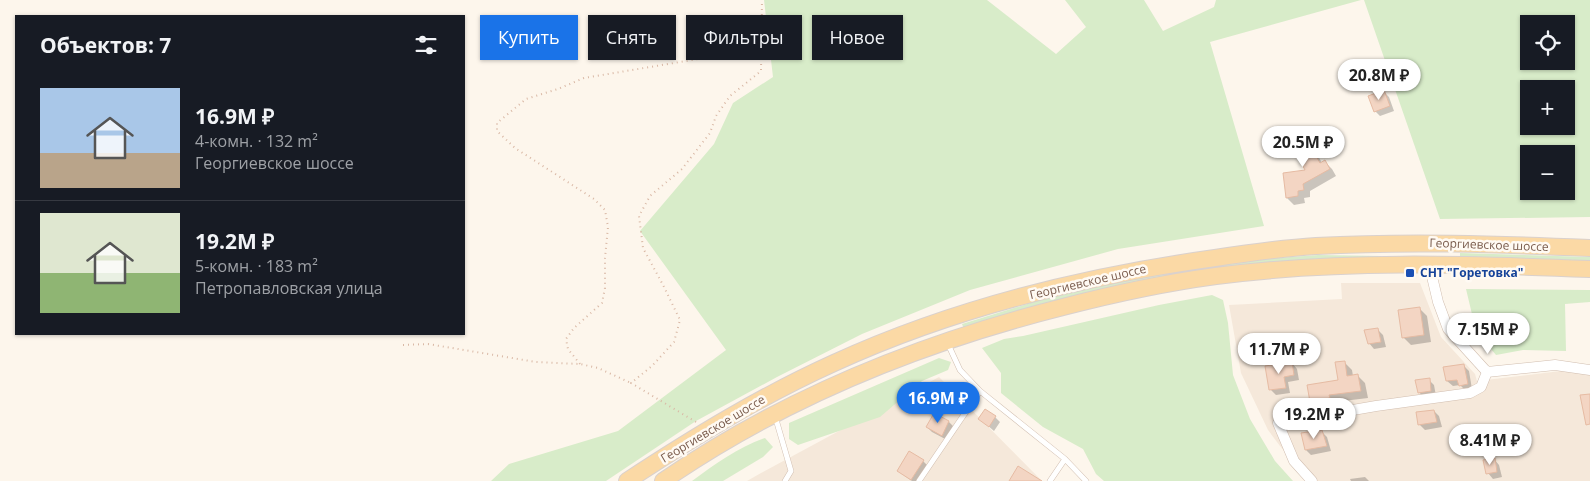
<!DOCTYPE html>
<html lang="ru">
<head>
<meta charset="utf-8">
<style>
	:root { --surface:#171b24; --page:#20242c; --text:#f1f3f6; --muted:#9ea1a6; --line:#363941; --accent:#1a73e8 }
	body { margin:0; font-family:"Open Sans",sans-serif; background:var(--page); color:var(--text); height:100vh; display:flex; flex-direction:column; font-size:19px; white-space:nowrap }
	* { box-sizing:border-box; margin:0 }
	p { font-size:16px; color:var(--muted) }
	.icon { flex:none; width:28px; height:28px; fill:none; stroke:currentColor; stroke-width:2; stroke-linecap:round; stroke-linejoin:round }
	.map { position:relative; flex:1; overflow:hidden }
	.drawer { position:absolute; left:15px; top:15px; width:450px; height:320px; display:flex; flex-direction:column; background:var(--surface); border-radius:0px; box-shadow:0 1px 4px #0004 }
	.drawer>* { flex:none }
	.guide { position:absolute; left:480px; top:15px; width:475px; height:45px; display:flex; gap:10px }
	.buttons { position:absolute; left:1520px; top:15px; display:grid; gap:10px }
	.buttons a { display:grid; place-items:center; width:55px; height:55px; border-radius:0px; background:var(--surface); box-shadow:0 1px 4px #0004; font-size:25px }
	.price { position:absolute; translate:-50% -42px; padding:0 11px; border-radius:18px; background:#fff; color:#222; font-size:16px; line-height:32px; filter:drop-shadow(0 1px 2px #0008) }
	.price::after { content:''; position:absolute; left:50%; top:30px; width:15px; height:11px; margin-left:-8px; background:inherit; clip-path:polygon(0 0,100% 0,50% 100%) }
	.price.current { background:var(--accent); color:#fff }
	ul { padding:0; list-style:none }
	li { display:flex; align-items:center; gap:15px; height:125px; padding:0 25px }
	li+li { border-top:1px solid var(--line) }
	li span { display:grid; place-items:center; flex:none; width:140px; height:100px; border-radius:0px; color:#555 }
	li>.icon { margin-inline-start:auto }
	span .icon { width:60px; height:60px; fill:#fffc; stroke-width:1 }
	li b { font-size:21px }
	h2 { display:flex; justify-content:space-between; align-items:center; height:60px; padding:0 25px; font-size:21px }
	.chip { padding:0 18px; border-radius:0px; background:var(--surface); box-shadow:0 1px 4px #0004; font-size:18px; line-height:45px }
	.chip.current { background:var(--accent); color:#fff }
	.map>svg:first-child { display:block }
	.residential { fill:#f5e8da }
	.green { fill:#d8ecc9; fill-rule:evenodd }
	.shadow { fill:#0003 }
	.building { fill:#f3d5c3; stroke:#e6bba3 }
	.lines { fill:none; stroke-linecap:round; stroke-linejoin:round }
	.lane-casing { stroke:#d1beb0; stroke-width:6 }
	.street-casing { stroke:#d1beb0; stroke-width:11 }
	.primary-casing { stroke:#dad1cd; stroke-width:18 }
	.path { stroke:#d9b8a5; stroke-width:2; stroke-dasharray:1 4; stroke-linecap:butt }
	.lane { stroke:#fff; stroke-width:5 }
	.street { stroke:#fff; stroke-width:10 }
	.primary { stroke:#fbd9a5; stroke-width:16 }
	.transit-dot { fill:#1a4fb4; stroke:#fffaf3; stroke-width:2 }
	.labels { text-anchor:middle; stroke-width:5; stroke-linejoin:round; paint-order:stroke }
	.street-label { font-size:12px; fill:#7a5c4d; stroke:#fffaf3 }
	.transit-label { font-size:12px; font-weight:bold; fill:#164399; stroke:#fffaf3; text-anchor:start }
</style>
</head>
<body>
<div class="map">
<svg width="1590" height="481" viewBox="0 0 1590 481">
	<rect width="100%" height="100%" fill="#fdf6ec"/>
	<path class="residential" d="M1341,283H1420L1441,337L1475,374L1477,381L1569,370L1590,375V481H1310L1280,446L1268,430L1241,373L1229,305L1342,299Z
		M939,377L1042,481H747L761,473Z"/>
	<path class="green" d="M764,0H987L1056,54L1086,27L1065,0H1144L1163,31L1214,7L1216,0H1361L1210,42L1264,226L1118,249L970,290L862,334L777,377L696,421L606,481H491L509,464L618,431L726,350L640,231L714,144L733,103L773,77Z
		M1364,0H1590V217L1440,219ZM1529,24H1566V61H1529ZM1529,89H1566V126H1529ZM1529,154H1566V191H1529Z
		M1460,253L1590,257V262L1460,257Z
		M1318,255L1381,256L1382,259L1175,275L1081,294L964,329L962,324L1079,288L1175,270L1263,259Z
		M1466,289L1590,290V302L1565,304L1566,351L1523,350L1496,355L1476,331Z
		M1212,295L1223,300L1228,323L1233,375L1250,419L1275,461L1293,481H1104L1096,474L1083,449L1043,427L1001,393V373L982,348L1004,339L1023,336L1159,305Z
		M939,358L951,362L948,370L922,381L880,417L798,445L789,439V423Z
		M765,438L773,447L763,457L723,481H692C714,465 739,447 765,438Z"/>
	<path class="shadow" d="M1384,92L1389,97L1394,111L1380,116L1375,111Z
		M1305,138L1312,145L1322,163L1325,162L1332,169L1336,176L1310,191V197L1304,198L1305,203L1294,205L1287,198L1307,171Z
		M1419,308L1427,316L1431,342L1411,345L1403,337Z
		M1378,330L1383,335L1386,347L1374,349L1369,343Z
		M1344,362L1352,370L1353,376H1358L1365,383L1368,398L1335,402L1336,406L1319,409L1312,401L1339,381Z
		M1292,363L1297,369L1299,380L1288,382L1290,393L1276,395L1271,390Z
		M1464,366L1469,371L1472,389L1466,391L1460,385L1453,386L1447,381Z
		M1429,380L1434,385L1436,396L1424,398L1419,392Z
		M1434,411L1439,416L1442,427L1425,430L1419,424Z
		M934,414L949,422L954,427L947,440L932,432L927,427Z
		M995,417L1000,422L994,431L980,419Z
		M1321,431L1327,437L1331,451L1311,455L1306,450Z
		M1494,459L1499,465L1502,477L1493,479L1488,473Z
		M923,461L928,466L919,481H912L898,471Z
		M1365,477L1369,481H1351L1350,479Z"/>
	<path class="building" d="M1384,90L1390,106L1374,112L1368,96Z
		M1305,136L1320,163L1325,160L1330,169L1303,184L1304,190L1298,191V196L1286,198L1283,173L1305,170L1291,144Z
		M1420,307L1424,335L1402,338L1398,310Z
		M1378,328L1381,342L1368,344L1364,330Z
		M1345,361L1347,376L1358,374L1361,391L1329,395L1330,398L1310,402L1307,385L1338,380L1335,362Z
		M1292,362L1294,375L1284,377L1286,388L1269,390L1265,366Z
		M1464,364L1468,384L1459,386L1457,380L1446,381L1443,367Z
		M1430,378L1431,391L1418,393L1415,380Z
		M1590,394V424L1586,425L1580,395Z
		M985,409L996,416L989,427L978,419Z
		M1434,410L1437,422L1418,425L1416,412Z
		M934,413L949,421L942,436L926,427Z
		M1322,430L1327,446L1305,450L1301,433Z
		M909,451L924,460L911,480L897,471Z
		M1495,458L1497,472L1486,474L1483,460Z
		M1018,466L1042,481H1009Z"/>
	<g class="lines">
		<defs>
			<path id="lane" d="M948,344L960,370L980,391L1065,459L1086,481
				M775,416L791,471L785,481
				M919,481L980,391
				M1050,481L1065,459"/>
			<path id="street" d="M1429,264L1438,302L1448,329L1487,372L1555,365L1590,370
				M1312,481L1294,461L1278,423L1376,406L1470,393L1481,387L1487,372"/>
			<path id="primary" d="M627,481C694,437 761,396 834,363C954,308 1084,276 1215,258C1248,253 1282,248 1316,246C1407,241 1498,244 1590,248
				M663,481C785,397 920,343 1063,307C1113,294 1164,283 1216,276C1340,260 1465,264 1590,269"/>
		</defs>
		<use href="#lane" class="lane-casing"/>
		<use href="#street" class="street-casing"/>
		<use href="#primary" class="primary-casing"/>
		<path class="path" d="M403,345L428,344L536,362L580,364L598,368L631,383
			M580,364L568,349L566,339L574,328L602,303L605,288V258L608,227L605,210L594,199L515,148L497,131V123L526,99L558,89L584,78L722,55L761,54
			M696,422L631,383L652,366L674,342L680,320L663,285L643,248L639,216L650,196L682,169L710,133L716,116L730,96L761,71L762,0"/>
		<use href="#lane" class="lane"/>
		<use href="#street" class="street"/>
		<use href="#primary" class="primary"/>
	</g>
	<rect class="transit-dot" x="1405" y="268" width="10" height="10" rx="2.5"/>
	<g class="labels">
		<g class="street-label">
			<text transform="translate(1489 245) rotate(2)" y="4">Георгиевское шоссе</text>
			<text transform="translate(1088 282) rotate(-13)" y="4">Георгиевское шоссе</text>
			<text transform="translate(713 429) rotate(-31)" y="4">Георгиевское шоссе</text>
		</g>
		<g class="transit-label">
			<text x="1420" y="277">СНТ "Горетовка"</text>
		</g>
	</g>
</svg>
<div class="buttons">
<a><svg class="icon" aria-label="locate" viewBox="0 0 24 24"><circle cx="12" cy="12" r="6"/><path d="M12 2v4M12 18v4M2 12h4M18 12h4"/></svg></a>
<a>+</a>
<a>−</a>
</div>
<b class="price" style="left:1379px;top:101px">20.8M ₽</b>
<b class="price" style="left:1303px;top:168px">20.5M ₽</b>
<b class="price" style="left:1488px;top:355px">7.15M ₽</b>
<b class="price" style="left:1279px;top:375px">11.7M ₽</b>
<b class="price current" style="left:938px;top:424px">16.9M ₽</b>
<b class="price" style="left:1314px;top:440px">19.2M ₽</b>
<b class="price" style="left:1490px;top:466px">8.41M ₽</b>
<div class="guide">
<a class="chip current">Купить</a>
<a class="chip">Снять</a>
<a class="chip">Фильтры</a>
<a class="chip">Новое</a>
</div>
<section class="drawer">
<h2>Объектов: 7<svg class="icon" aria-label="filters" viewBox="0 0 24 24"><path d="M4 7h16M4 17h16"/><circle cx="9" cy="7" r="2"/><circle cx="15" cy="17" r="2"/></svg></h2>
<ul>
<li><span style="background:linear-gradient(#a9c7e8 65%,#b9a48a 0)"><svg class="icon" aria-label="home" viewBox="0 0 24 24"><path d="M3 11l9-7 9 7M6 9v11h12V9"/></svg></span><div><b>16.9M ₽</b><p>4-комн. · 132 m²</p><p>Георгиевское шоссе</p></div></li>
<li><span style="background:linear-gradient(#dfe7d0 60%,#8fb573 0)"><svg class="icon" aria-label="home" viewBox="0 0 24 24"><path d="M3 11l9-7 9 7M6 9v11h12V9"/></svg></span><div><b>19.2M ₽</b><p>5-комн. · 183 m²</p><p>Петропавловская улица</p></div></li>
</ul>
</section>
</div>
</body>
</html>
